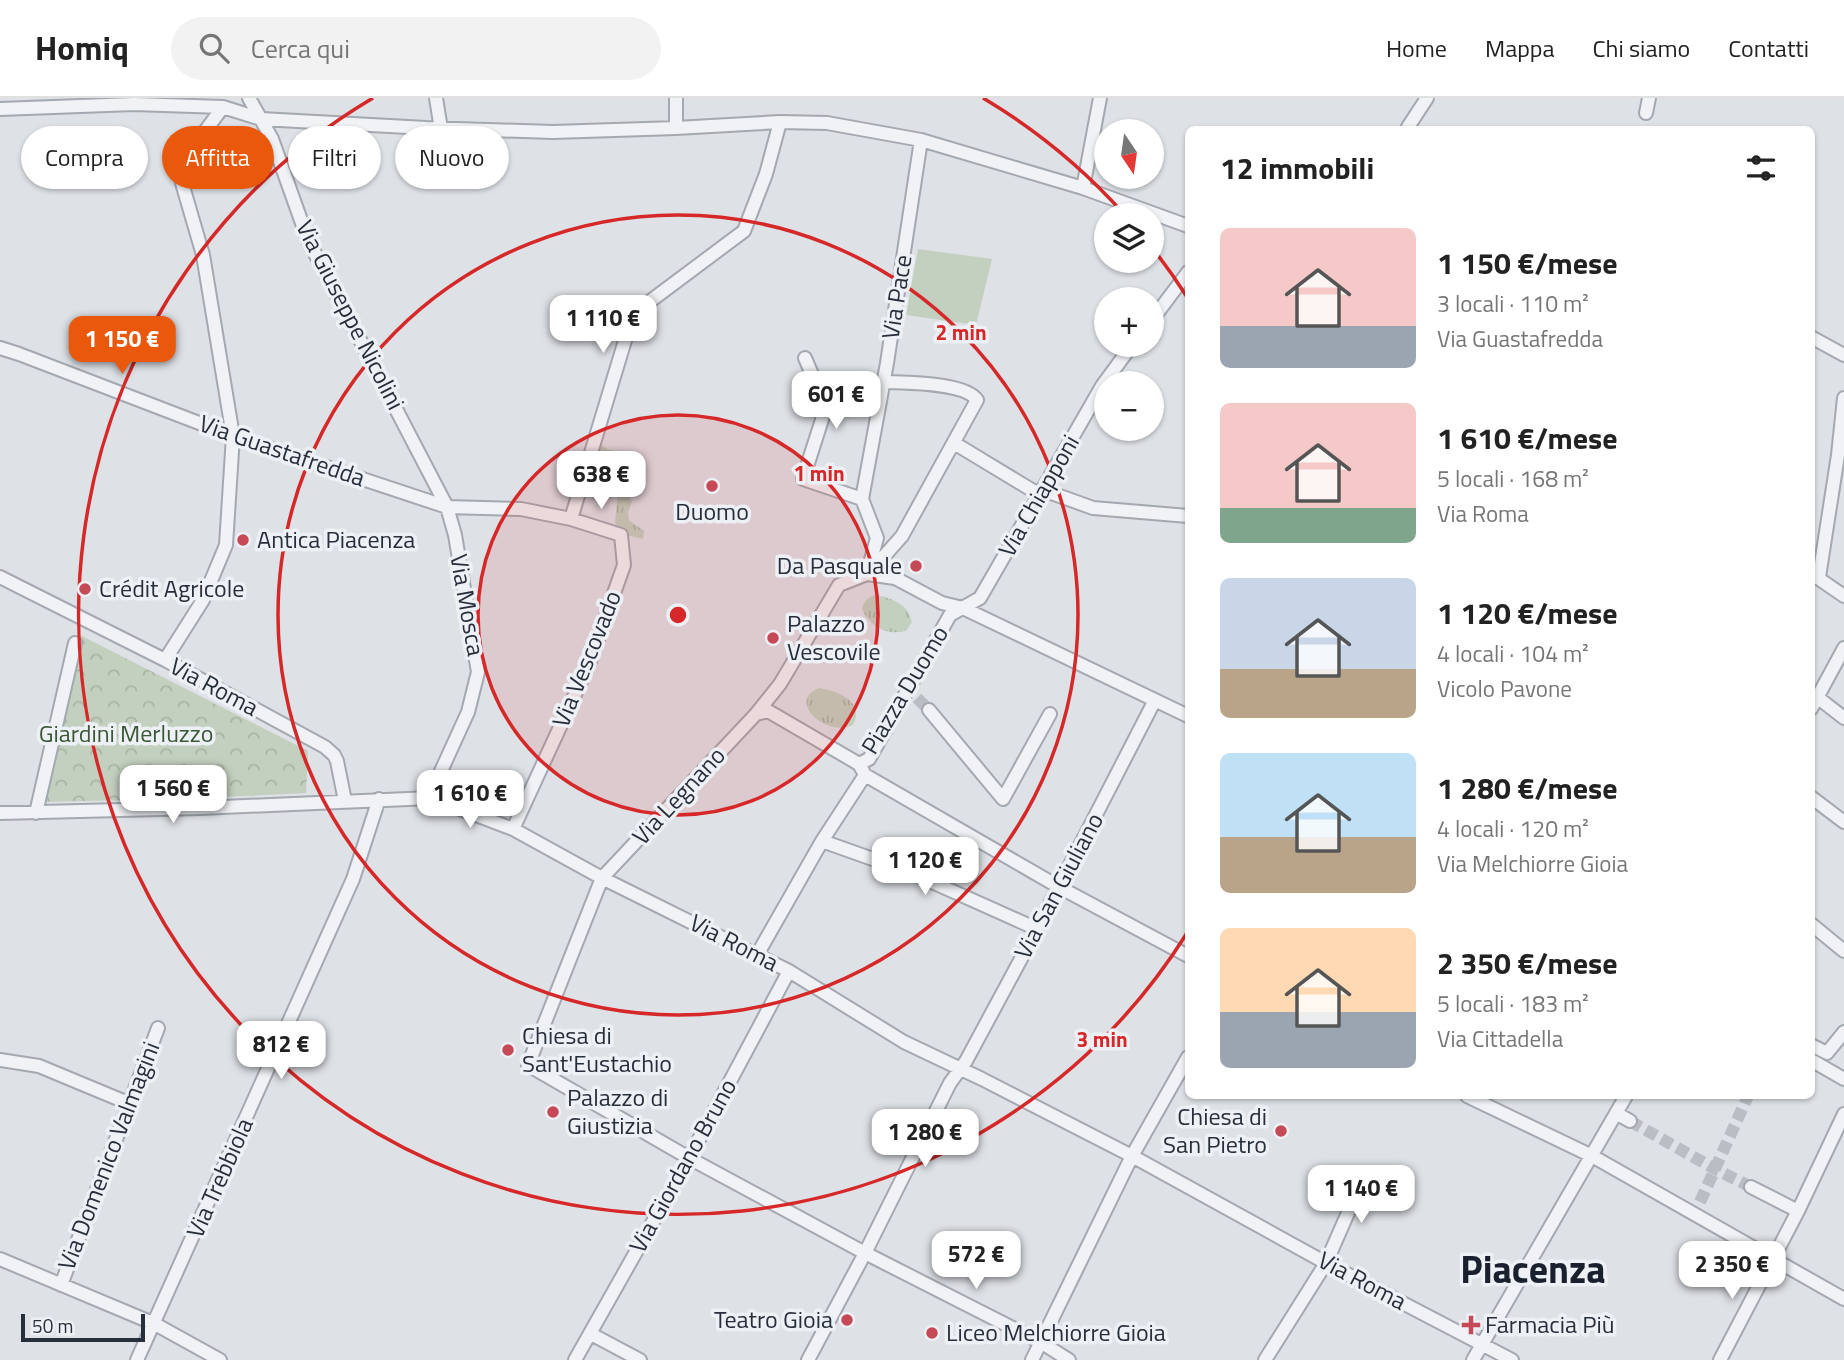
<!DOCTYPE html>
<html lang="it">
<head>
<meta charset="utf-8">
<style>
	:root { --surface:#fff; --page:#f2f2f2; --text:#222; --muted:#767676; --line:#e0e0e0; --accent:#ea580c }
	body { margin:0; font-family:"Titillium Web",sans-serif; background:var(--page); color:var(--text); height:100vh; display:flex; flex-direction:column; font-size:26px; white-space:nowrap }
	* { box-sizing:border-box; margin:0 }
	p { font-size:23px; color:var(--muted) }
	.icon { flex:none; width:38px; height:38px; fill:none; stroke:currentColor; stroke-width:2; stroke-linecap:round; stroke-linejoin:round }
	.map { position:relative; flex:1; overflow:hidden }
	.drawer { position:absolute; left:1185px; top:28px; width:630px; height:973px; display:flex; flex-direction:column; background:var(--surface); border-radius:10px; box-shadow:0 2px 5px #0004 }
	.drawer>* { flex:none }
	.hud { position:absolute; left:21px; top:28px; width:665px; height:63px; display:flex; gap:14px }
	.needle { width:46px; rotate:167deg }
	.tools { position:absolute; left:1094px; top:21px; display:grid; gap:14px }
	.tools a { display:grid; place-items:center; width:70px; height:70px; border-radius:50%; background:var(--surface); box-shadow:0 2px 5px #0004; font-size:35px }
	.scale { position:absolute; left:21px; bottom:18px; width:124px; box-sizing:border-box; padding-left:7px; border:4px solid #282f3c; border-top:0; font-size:19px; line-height:24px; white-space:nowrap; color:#282f3c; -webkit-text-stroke:5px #edf0f4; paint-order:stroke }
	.price { position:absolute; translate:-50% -60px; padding:0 16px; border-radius:14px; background:#fff; color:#222; font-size:23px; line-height:46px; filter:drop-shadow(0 2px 4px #0008) }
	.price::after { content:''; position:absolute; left:50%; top:42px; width:21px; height:16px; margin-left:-10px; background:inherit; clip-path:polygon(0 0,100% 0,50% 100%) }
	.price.on { background:var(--accent); color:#fff }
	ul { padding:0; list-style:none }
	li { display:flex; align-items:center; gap:21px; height:175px; padding:0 35px }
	li span { display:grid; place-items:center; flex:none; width:196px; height:140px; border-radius:10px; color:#555 }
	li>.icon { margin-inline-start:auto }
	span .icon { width:84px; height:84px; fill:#fffc; stroke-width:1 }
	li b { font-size:30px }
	h2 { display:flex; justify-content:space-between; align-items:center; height:84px; padding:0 35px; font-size:30px }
	.tag { padding:0 24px; border-radius:32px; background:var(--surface); box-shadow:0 2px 5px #0004; font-size:24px; line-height:63px }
	.tag.on { background:var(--accent); color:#fff }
	header { display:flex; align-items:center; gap:42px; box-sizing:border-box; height:98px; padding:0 35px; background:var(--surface); border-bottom:2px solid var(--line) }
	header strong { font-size:33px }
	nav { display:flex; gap:38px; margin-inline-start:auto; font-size:24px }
	.search { width:490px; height:63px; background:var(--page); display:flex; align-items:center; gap:18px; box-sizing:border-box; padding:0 24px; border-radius:38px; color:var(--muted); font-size:26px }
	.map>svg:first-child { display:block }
	.grass { fill:url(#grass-tufts) }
	.park { fill:url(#park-crowns) }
	.garden { fill:#c3d0bf }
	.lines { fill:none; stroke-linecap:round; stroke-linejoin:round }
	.street-tunnel { stroke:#babdc4; stroke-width:12; stroke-dasharray:12 6; stroke-linecap:butt }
	.street-casing { stroke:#a4a8b0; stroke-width:16 }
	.street { stroke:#f0f2f5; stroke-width:12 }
	.ring { fill:none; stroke:#d62828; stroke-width:3.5 }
	.poi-dot { fill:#c54957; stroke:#edf0f4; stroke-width:2.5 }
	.labels { text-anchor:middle; stroke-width:7; stroke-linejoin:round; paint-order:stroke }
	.street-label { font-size:24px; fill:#282f3c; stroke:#edf0f4 }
	.poi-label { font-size:24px; fill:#282f3c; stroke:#edf0f4; text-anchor:start }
	.park-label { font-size:24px; fill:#3b5736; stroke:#edf0f4 }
	.town-label { font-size:38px; font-weight:bold; fill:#1a202d; stroke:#edf0f4 }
	.centre { fill:#d62828; stroke:#edf0f4; stroke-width:3.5 }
	.ring-label { font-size:21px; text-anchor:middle; font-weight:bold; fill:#d62828; stroke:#edf0f4; stroke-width:7; stroke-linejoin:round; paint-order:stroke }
</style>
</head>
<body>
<header>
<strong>Homiq</strong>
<div class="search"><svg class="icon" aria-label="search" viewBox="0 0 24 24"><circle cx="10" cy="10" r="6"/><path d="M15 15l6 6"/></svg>Cerca qui</div>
<nav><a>Home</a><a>Mappa</a><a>Chi siamo</a><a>Contatti</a></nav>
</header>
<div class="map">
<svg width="1844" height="1262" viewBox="0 0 1844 1262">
	<defs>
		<pattern id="grass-tufts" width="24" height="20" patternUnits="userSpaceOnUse" patternTransform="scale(1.75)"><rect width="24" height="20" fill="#c3d0bf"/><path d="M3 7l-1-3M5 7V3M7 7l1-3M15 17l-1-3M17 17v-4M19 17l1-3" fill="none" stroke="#a8b3a5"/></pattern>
		<pattern id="park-crowns" width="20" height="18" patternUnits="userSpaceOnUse" patternTransform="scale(1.75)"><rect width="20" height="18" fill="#c3d0bf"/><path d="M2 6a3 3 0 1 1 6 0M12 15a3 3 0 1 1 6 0" fill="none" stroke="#a8b3a5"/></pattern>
	</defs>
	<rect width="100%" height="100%" fill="#dee1e6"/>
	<path class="grass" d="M597,344L607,351L632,356L636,361L625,369L618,378L622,392L632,403L628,415L629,422L644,433L643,441L623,436L615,425L618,390L588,379Z
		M875,497C892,500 908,506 912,524L906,533C887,538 870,529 862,511C864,503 867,500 875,497Z
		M819,590C837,593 866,603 853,627C826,640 786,603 819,590Z"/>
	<path class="park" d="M80,537L308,653L306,695L180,701L42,704Z"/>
	<path class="garden" d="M918,151L992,161L976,227L906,217Z"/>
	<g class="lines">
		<path class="street-tunnel" d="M917,600L929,612
			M1630,1023L1715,1071L1751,1089
			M1700,1104L1748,998"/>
		<defs>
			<path id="street" d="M249,0L272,41L308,142L447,409L455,437L478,574L468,614L437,682
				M436,0L441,31
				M0,11L134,6L223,9L261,21L426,30L553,34L676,30L780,24L827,25L921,42L1083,90L1188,128
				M1646,15L1649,0
				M1408,29L1427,0
				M676,30V0
				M1083,90L1100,0
				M1152,222L1188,174
				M1811,239L1844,257
				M0,250L19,256L233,338L447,409L521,411L571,421L621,437L624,467L589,566L513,731
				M805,260L826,309L803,381L862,401
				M954,345L1040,397
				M1043,392L1093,410L1188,418
				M571,421L633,216L744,133L766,76L780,24
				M871,473L902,438L977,302C965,284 905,285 884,284
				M867,476L877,440L862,401L887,265L921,42
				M1812,476L1844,498
				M0,479L165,562L325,649L334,657L337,663L345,703
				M1819,479L1838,357L1844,300
				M165,562L203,502L226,447L233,338L203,157L182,85L194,48L223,9
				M1817,599L1844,620
				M1811,611L1844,550
				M929,612L1003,701L1050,616
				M756,616L768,613L859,666L863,673
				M859,666L869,661L950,517L980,500L1102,288L1132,247
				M865,677L1059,789L1188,858
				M1811,699L1844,724
				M0,715L201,710L431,700L513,731L602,780L789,873L904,944L982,981L1132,1058L1326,1165L1512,1262
				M36,715L75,545
				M822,743L912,775L1037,831
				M1811,826L1844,853
				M757,857L822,743L865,677
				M1811,947L1827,955L1844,934
				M0,962L39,968L128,1005
				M1811,962L1844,981
				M1467,998L1592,1058L1844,1201
				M1616,1015L1630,1023
				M1751,1089L1798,1113
				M0,1161L155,1226L220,1262
				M61,1187L158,930
				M591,1236L640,1262
				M137,1262L353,781L379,701
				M575,1262L689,1060L789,873
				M808,1262L865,1155L950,985L966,963L1037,831L1155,602
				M1032,1262L1132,1058L1188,959
				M1069,1262L1042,1245L865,1155L689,1060L528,967L602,780L756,616L780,586L839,487L867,476L895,480L942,505L963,510L1188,618
				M1265,1262L1326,1165L1365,1076
				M1473,1262L1626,998
				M1720,1262L1798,1113L1844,1016"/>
		</defs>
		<use href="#street" class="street-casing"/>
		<use href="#street" class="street"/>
	</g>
	<circle cx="678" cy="517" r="200" fill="#d62828" fill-opacity=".12"/>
	<g class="ring">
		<circle cx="678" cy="517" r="200"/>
		<circle cx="678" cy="517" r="400"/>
		<path d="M1187 835A600 600 0 1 1 373 0M983 0A600 600 0 0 1 1124 116M1154 152A600 600 0 0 1 1187 199"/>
	</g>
	<g class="poi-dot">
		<circle cx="712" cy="388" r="7"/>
		<circle cx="243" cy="442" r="7"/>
		<circle cx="916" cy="468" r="7"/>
		<circle cx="85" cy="491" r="7"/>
		<circle cx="773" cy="540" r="7"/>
		<circle cx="508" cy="952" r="7"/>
		<circle cx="553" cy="1014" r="7"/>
		<circle cx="1281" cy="1033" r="7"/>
		<circle cx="847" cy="1222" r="7"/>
		<path d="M1467.5 1216.5h7v7h7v7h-7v7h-7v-7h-7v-7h7z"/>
		<circle cx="932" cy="1235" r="7"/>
	</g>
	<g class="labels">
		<g class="street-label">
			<text transform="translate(897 199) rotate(-81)" y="8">Via Pace</text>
			<text transform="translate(350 217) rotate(63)" y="8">Via Giuseppe Nicolini</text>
			<text transform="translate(282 353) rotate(19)" y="8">Via Guastafredda</text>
			<text transform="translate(1039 398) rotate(-60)" y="8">Via Chiapponi</text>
			<text transform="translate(467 507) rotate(80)" y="8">Via Mosca</text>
			<text transform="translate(587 561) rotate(-68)" y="8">Via Vescovado</text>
			<text transform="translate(214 589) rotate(28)" y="8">Via Roma</text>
			<text transform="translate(905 592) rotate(-59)" y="8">Piazza Duomo</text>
			<text transform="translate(679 698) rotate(-47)" y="8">Via Legnano</text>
			<text transform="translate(1059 788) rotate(-62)" y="8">Via San Giuliano</text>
			<text transform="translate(734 845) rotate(27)" y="8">Via Roma</text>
			<text transform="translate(109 1058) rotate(-69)" y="8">Via Domenico Valmagini</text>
			<text transform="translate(683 1068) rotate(-61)" y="8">Via Giordano Bruno</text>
			<text transform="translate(220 1080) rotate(-66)" y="8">Via Trebbiola</text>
			<text transform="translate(1362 1183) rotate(28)" y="8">Via Roma</text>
		</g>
		<g class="poi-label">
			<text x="712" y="422" text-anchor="middle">Duomo</text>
			<text x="257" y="450">Antica Piacenza</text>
			<text x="902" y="476" text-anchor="end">Da Pasquale</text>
			<text x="99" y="499">Crédit Agricole</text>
			<text x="787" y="534">Palazzo<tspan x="787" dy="28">Vescovile</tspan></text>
			<text x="522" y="946">Chiesa di<tspan x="522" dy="28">Sant'Eustachio</tspan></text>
			<text x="567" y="1008">Palazzo di<tspan x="567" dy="28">Giustizia</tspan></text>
			<text x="1267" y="1027" text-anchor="end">Chiesa di<tspan x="1267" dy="28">San Pietro</tspan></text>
			<text x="833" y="1230" text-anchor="end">Teatro Gioia</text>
			<text x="1485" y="1235">Farmacia Più</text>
			<text x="946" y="1243">Liceo Melchiorre Gioia</text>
		</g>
		<g class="park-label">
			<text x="126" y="644">Giardini Merluzzo</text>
		</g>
		<g class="town-label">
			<text x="1533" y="1185">Piacenza</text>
		</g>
	</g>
	<circle cx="678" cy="517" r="10" class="centre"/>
	<g class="ring-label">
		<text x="961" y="242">2 min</text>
		<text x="819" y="383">1 min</text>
		<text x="1102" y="949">3 min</text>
	</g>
</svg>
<div class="tools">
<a><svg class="needle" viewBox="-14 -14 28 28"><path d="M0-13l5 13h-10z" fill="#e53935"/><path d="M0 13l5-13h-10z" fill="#767676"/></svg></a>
<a><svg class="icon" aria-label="layers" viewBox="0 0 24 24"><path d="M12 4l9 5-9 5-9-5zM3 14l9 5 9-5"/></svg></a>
<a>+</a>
<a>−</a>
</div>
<div class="scale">50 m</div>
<b class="price" style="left:603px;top:257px">1 110 €</b>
<b class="price on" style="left:122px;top:278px">1 150 €</b>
<b class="price" style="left:836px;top:333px">601 €</b>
<b class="price" style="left:601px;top:413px">638 €</b>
<b class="price" style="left:173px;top:727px">1 560 €</b>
<b class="price" style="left:470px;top:732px">1 610 €</b>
<b class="price" style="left:925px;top:799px">1 120 €</b>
<b class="price" style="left:281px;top:983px">812 €</b>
<b class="price" style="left:925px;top:1071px">1 280 €</b>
<b class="price" style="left:1361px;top:1127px">1 140 €</b>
<b class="price" style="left:976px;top:1193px">572 €</b>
<b class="price" style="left:1732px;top:1203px">2 350 €</b>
<div class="hud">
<a class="tag">Compra</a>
<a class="tag on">Affitta</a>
<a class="tag">Filtri</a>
<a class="tag">Nuovo</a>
</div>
<section class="drawer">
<h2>12 immobili<svg class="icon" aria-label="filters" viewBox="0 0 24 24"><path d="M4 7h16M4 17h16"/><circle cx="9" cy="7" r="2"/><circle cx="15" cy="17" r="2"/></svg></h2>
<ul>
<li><span style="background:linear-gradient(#f6c9c9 70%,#9aa5b1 0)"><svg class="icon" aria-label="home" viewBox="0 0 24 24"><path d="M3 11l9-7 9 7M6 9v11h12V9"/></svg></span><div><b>1 150 €/mese</b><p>3 locali · 110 m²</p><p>Via Guastafredda</p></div></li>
<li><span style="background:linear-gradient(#f6c9c9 75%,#7fa58c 0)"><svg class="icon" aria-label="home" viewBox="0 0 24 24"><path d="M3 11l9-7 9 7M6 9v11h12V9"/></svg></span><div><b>1 610 €/mese</b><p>5 locali · 168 m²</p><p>Via Roma</p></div></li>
<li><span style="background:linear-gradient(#c9d6e8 65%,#b9a48a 0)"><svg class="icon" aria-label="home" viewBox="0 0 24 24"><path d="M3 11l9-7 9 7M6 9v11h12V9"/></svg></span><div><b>1 120 €/mese</b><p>4 locali · 104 m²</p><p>Vicolo Pavone</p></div></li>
<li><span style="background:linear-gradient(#bfe0f5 60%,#b9a48a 0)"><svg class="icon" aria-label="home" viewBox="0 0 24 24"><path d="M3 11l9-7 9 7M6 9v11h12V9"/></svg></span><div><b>1 280 €/mese</b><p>4 locali · 120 m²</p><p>Via Melchiorre Gioia</p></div></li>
<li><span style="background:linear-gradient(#ffd9b3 60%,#9aa5b1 0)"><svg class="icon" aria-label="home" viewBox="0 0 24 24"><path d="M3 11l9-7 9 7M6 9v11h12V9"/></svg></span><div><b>2 350 €/mese</b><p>5 locali · 183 m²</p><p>Via Cittadella</p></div></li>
</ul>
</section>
</div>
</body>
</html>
